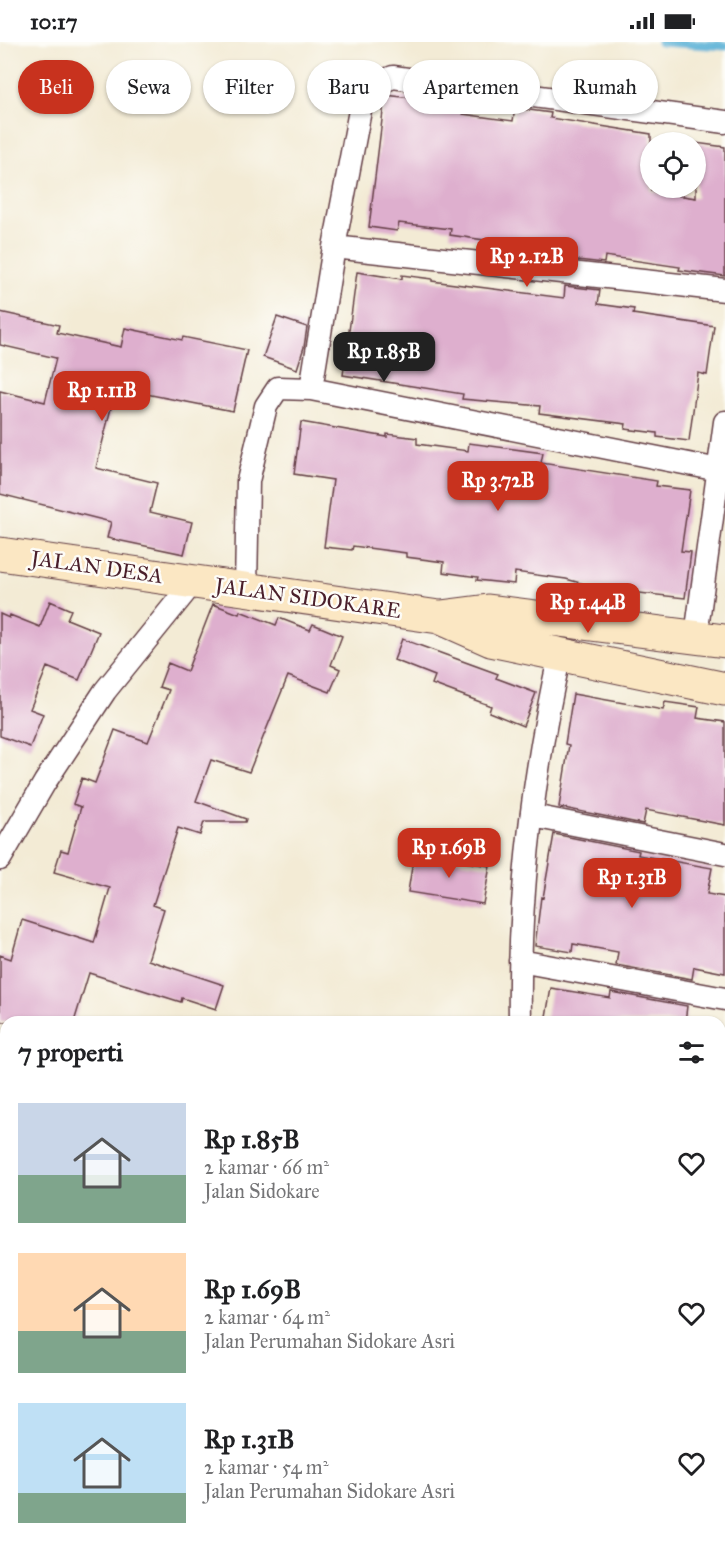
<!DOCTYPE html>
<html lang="id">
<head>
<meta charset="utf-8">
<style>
	:root { --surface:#fff; --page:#f6f6f6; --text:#202124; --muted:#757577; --accent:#c8321e }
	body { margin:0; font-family:"IM FELL Great Primer",serif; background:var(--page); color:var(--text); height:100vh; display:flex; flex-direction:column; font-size:22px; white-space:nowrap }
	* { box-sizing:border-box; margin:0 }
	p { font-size:20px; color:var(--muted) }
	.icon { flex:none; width:33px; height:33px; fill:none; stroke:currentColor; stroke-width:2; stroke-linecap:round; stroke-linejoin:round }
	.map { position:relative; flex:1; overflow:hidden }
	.side { position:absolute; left:0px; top:974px; width:726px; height:536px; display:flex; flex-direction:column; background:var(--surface); border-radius:18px 18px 0 0; box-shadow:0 2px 4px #0004 }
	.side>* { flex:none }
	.hud { position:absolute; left:18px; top:18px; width:690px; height:54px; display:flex; gap:12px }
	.fabs { position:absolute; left:640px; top:90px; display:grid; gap:12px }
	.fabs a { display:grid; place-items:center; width:66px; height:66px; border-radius:50%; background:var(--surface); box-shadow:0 2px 4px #0004; font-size:30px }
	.price { position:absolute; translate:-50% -51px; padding:0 14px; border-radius:12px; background:var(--accent); color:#fff; font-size:20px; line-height:39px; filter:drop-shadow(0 2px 3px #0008) }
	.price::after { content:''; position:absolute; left:50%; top:36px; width:18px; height:14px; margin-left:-9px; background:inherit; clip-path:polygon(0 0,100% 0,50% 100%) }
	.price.active { background:#222; color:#fff }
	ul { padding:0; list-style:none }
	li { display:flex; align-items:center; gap:18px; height:150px; padding:0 18px }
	li span { display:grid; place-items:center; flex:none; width:168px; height:120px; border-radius:0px; color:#555 }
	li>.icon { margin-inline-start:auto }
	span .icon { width:72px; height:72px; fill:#fffc; stroke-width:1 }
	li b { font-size:26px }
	h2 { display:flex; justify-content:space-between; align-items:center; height:72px; padding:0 18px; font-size:26px }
	.pill { padding:0 21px; border-radius:27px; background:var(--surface); box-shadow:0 2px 4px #0004; font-size:21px; line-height:54px }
	.pill.active { background:var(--accent); color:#fff }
	.status { display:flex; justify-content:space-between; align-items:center; height:42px; padding:0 30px; background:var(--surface); direction:ltr }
	.status svg { height:16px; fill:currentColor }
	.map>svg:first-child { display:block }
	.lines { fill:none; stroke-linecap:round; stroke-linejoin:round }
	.stream { stroke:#59b0d6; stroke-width:9 }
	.building { fill:#deafce }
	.street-casing { stroke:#633e44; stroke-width:25 }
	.secondary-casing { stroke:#633e44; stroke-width:35 }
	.street { stroke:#fff; stroke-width:22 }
	.secondary { stroke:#fbe7c3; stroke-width:33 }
	.labels { text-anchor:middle; stroke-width:5; stroke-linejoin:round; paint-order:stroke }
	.street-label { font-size:21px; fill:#4a1f2b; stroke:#fdfcf7 }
</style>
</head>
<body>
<div class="status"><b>10:17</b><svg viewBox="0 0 49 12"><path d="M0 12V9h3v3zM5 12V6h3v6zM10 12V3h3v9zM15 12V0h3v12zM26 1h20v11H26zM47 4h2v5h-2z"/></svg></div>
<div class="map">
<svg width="725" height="1508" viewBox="0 0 725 1508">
	<rect width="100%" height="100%" fill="#fdfcf7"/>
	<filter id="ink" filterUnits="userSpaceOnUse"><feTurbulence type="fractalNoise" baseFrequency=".0167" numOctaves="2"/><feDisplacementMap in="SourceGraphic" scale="12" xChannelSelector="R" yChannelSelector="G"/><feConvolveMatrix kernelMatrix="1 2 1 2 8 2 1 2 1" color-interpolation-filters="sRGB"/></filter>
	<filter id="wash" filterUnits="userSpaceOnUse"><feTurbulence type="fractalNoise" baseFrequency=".008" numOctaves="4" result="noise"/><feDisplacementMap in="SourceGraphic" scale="24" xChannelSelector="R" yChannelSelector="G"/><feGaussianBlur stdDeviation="1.35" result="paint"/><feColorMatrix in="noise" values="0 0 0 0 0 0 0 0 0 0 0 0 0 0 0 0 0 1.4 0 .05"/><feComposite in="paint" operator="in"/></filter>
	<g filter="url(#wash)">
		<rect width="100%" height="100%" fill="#f3ebd5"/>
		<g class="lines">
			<path class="stream" d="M661,0L725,4"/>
		</g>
		<g id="blocks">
			<path class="building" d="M385,53L429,58L428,65L463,70V72L513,79L515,66L551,71L550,76L651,92V149L696,156V101L725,105V234L679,228L680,225L605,214L604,221L569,217L570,206L521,199L520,205L491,201V199L450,193L451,187L399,181L397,189L369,185Z
				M357,230L402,237V233L432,237V239L564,256L565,244L600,248L598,262L634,267L633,272L714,284L707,333L698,331L689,399L657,395V391L625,387L626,382L539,371L540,364L462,357L463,352L343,333Z
				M0,270L59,283L57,291L121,305L125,286L182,298L183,295L247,308L233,369L116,346L96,426L157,441L150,470L192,480L184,512L107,496L111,480L0,452V349L45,360L56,316L0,303Z
				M277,275L307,285L304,305L297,327L263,315Z
				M301,380L387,395V392L417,396V402L468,409L469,401L543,411L541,421L657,439L656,444L690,448L681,509L691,510L685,556L602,547L566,537L515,530L514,542L477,538L478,535L443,530L444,520L406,515V511L353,504L352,508L324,505L333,438L294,432Z
				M50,559L71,568L67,577L99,590L79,638L47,625L30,667L43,672L30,705L0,694V572L9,576L10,573L40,585Z
				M213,562L239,572L240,569L276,583L279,576L310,588L313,582L342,594L331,623L340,627L330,650L288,634L249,730L211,718L196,759L246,777L245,780H204L200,793L178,786L153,863L164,867L148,918L224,943L216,967L182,956L181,960L89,931L74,980H0V913L11,917L22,878L94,901L110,846L54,830L61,808L68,810L81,765L73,762L82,736L95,741L115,688L148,700L169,648L159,645L168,621L187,629Z
				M402,597L498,632L496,636L536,651L523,684L489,670L491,664L432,642L435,634L394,618Z
				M573,652L663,668L665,660L699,665L697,676L725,680V783L646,768L643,782L559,765L569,703L565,702Z
				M554,792L639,809L638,813L712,826L707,852L725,855V931L694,925L692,937L616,923L618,910L573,902L572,910L535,904L541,855L543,856Z
				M414,812L490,824L483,862L408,850Z
				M551,946L610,956L611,950L687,964L685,980H545Z"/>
		</g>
	</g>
	<g filter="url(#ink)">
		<use href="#blocks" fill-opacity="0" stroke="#633e44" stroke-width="1.5"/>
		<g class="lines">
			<defs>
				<path id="street" d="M334,205L725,248
					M311,347L334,205L362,58L374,43L393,35L725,80
					M246,546L248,439L266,364L278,346L311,347L719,428
					M696,594L725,380
					M533,774L725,812
					M0,817L45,740L105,649L194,539
					M520,919L725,957
					M520,980C518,857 533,731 560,612
					M720,1104L725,1105
					M720,1258L725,1259
					M0,1422L6,1423
					M358,1503L388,1508
					M61,1508L62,1503
					M214,1508V1503
					M576,1508V1503"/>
				<path id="secondary" d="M0,512L439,575L491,598L725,647
					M441,575L488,569L725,599"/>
			</defs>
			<use href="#street" class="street-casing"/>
			<use href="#secondary" class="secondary-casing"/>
			<use href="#street" class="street"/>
			<use href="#secondary" class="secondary"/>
		</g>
	</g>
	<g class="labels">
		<g class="street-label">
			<text transform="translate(97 525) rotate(8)" y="7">JALAN DESA</text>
			<text transform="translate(308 556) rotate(8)" y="7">JALAN SIDOKARE</text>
		</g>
	</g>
</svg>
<div class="fabs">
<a><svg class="icon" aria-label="locate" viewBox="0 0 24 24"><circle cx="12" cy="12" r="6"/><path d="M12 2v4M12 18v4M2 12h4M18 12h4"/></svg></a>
</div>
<b class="price" style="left:527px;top:246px">Rp 2.12B</b>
<b class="price active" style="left:384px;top:341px">Rp 1.85B</b>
<b class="price" style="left:102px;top:380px">Rp 1.11B</b>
<b class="price" style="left:498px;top:470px">Rp 3.72B</b>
<b class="price" style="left:588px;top:592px">Rp 1.44B</b>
<b class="price" style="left:449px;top:837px">Rp 1.69B</b>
<b class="price" style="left:632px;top:867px">Rp 1.31B</b>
<div class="hud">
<a class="pill active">Beli</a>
<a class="pill">Sewa</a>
<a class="pill">Filter</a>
<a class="pill">Baru</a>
<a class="pill">Apartemen</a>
<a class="pill">Rumah</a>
</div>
<section class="side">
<h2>7 properti<svg class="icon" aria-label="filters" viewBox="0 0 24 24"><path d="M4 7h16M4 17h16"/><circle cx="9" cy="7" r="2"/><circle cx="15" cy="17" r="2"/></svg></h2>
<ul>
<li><span style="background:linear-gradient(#c9d6e8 60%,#7fa58c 0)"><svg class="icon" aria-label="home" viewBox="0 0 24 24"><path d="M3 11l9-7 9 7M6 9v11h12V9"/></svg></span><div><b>Rp 1.85B</b><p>2 kamar · 66 m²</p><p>Jalan Sidokare</p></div><svg class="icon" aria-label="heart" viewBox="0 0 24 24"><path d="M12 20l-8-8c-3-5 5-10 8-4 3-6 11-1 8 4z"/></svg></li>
<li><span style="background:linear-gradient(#ffd9b3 65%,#7fa58c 0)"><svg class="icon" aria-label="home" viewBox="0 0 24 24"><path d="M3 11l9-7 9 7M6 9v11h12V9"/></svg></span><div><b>Rp 1.69B</b><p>2 kamar · 64 m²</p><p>Jalan Perumahan Sidokare Asri</p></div><svg class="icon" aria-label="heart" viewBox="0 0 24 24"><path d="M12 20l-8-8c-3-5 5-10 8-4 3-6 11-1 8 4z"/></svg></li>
<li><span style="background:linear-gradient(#bfe0f5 75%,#7fa58c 0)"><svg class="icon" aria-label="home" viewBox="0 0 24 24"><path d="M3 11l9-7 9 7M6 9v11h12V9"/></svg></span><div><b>Rp 1.31B</b><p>2 kamar · 54 m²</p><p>Jalan Perumahan Sidokare Asri</p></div><svg class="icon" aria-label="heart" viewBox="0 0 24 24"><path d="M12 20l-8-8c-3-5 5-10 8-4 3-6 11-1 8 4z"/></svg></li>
</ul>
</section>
</div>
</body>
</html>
